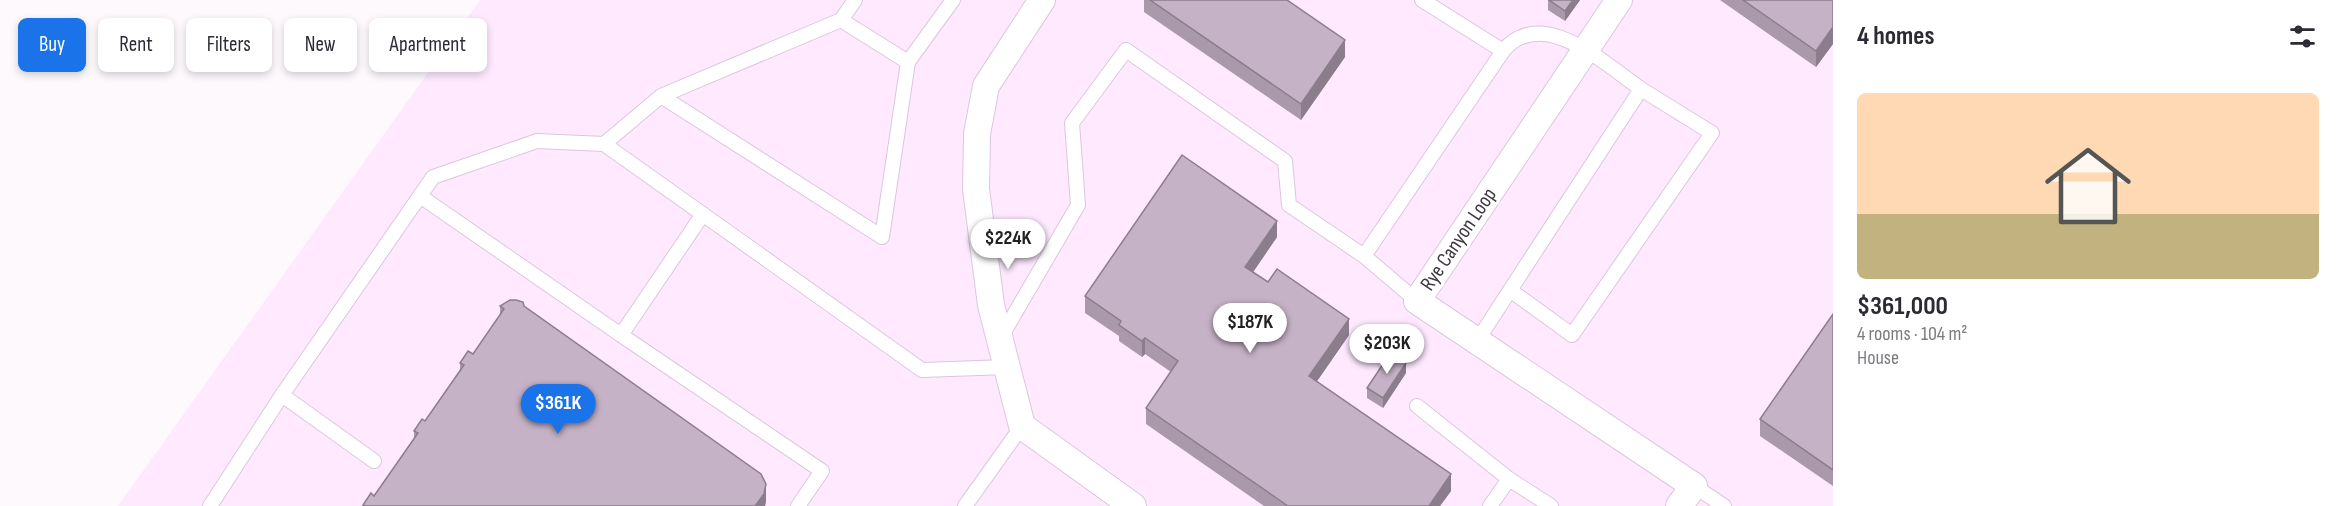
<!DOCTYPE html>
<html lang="en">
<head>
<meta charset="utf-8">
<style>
	:root { --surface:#fff; --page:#f2f2f3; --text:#2b2b33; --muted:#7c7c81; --line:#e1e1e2; --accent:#1a73e8 }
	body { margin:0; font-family:"Sofia Sans Condensed",sans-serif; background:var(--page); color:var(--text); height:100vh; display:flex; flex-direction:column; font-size:22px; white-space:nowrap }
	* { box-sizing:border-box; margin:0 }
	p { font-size:20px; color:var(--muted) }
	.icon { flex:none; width:33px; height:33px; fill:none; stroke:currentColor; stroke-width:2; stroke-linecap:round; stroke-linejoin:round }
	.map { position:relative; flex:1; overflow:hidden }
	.panel { display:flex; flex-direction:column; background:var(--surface); width:510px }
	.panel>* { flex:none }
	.banner { position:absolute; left:18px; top:18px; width:570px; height:54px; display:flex; gap:12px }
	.price { position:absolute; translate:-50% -51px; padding:0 14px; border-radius:21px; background:#fff; color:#222; font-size:20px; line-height:39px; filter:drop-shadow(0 2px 3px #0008) }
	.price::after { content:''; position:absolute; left:50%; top:36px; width:18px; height:14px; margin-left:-9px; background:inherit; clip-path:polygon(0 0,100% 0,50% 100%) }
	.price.active { background:var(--accent); color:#fff }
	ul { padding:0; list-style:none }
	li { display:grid; align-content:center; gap:12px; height:318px; padding:0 24px }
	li+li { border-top:2px solid var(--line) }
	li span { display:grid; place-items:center; height:186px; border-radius:9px; color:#555 }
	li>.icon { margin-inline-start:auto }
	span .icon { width:108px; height:108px; fill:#fffc; stroke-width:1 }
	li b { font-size:26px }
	h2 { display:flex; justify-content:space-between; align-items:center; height:72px; padding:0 24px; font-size:26px }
	.pill { padding:0 21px; border-radius:9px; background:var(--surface); box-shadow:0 3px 9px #0003; font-size:21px; line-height:54px }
	.pill.active { background:var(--accent); color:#fff }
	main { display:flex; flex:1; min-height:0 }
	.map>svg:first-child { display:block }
	.built { fill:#fee9ff }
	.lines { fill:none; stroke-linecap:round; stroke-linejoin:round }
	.service-casing { stroke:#dbc7dc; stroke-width:16 }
	.minor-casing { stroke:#dbc7dc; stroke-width:28 }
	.service { stroke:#fff; stroke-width:14 }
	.minor { stroke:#fff; stroke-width:26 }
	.wall { fill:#aa99ab }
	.shaded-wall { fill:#8b7d8b }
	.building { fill:#c6b2c7; stroke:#8b7d8b; stroke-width:1.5 }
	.labels { text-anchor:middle; stroke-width:6; stroke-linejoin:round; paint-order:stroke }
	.street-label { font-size:21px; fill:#403840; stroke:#fff }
</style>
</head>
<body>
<main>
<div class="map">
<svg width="1833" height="506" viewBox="0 0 1833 506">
	<rect width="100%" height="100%" fill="#fdf9fd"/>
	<path class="built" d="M480,0H1833V506H118Z"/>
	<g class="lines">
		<defs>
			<path id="service" d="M841,20L855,0
				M908,62L953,0
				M604,144L661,96L841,20L908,62L882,237L661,96
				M420,196L621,335L703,214
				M1364,256L1417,301
				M1510,290L1572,335L1712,133L1641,89
				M621,335L822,471L798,506
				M1001,337L1078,205L1072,123L1126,50L1285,161L1289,205L1364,256L1503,51L1422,0
				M1477,341L1641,89C1605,64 1542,4 1503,51
				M1417,406L1509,479
				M374,461L282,395L433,177L537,141L604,144L922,370L1007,367
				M1694,486L1724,506
				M210,506L282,395
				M965,506L1022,426
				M1490,506L1509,479L1551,506"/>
			<path id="minor" d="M1042,0L986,86L977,134L976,189L991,305L1022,426L1133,506
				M1619,0L1417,301L1694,486L1679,506"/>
		</defs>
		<use href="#service" class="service-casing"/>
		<use href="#minor" class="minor-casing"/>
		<use href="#service" class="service"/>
		<use href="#minor" class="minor"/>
	</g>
	<path class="wall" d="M1144,0H1287L1345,57L1301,120L1144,12Z
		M1548,0H1580L1565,21L1548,10Z
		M1720,0H1833V44L1816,67Z
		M1277,237L1253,272L1349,335L1316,382L1451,491L1440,506H1264L1146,424V408L1171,372L1145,354L1142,357L1119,341V336L1085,313V296Z
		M500,306H524L766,501L765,506H363V505L374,496L414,439V431L425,421L460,371V363L473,354L500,315Z
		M1833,314V486L1760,436V419Z
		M1406,373L1383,408L1367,398V388Z"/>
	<path class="shaded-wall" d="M1573,0H1580L1565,21V11Z
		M1833,27V44L1816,67V51Z
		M1345,40V57L1301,120V104Z
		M1277,221V237L1245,284V267Z
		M1349,319V335L1309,393V376Z
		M1145,338V354L1142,357V341Z
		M1406,363V373L1383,408V398Z
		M1451,474V491L1440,506H1429Z
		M766,484V501L765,506H755Z"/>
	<path class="building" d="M1150,0H1287L1345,40L1301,104Z
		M1549,0H1573L1565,11Z
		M1743,0H1833V27L1816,51Z
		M1182,155L1277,221L1245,267L1268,282L1277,269L1349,319L1309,376L1451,474L1429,506H1288L1146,408L1178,361L1145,338L1142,341L1119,325L1121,321L1085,296Z
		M510,300H516L523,302L524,306L761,474L766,484L764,494L755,506H365L363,505L371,493L374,496L418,433L414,431L422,419L425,421L464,365L460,363L468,351L473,354L504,309L500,306Z
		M1833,314V470L1760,419Z
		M1391,352L1406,363L1383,398L1367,388Z"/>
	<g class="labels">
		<g class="street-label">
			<text transform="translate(1458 239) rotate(-56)" y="7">Rye Canyon Loop</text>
		</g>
	</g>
</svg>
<b class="price" style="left:1008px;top:270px">$224K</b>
<b class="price" style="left:1250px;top:354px">$187K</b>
<b class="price" style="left:1387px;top:375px">$203K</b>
<b class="price active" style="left:558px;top:435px">$361K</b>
<div class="banner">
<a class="pill active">Buy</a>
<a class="pill">Rent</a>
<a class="pill">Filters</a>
<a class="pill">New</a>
<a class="pill">Apartment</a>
</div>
</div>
<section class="panel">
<h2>4 homes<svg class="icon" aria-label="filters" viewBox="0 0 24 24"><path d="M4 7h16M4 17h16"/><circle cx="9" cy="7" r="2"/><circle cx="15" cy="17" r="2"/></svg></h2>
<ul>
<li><span style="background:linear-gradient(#ffd9b3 65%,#c2b280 0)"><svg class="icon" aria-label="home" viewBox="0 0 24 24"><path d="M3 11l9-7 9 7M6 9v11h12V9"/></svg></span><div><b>$361,000</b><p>4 rooms · 104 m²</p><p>House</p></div></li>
</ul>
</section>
</main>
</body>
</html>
